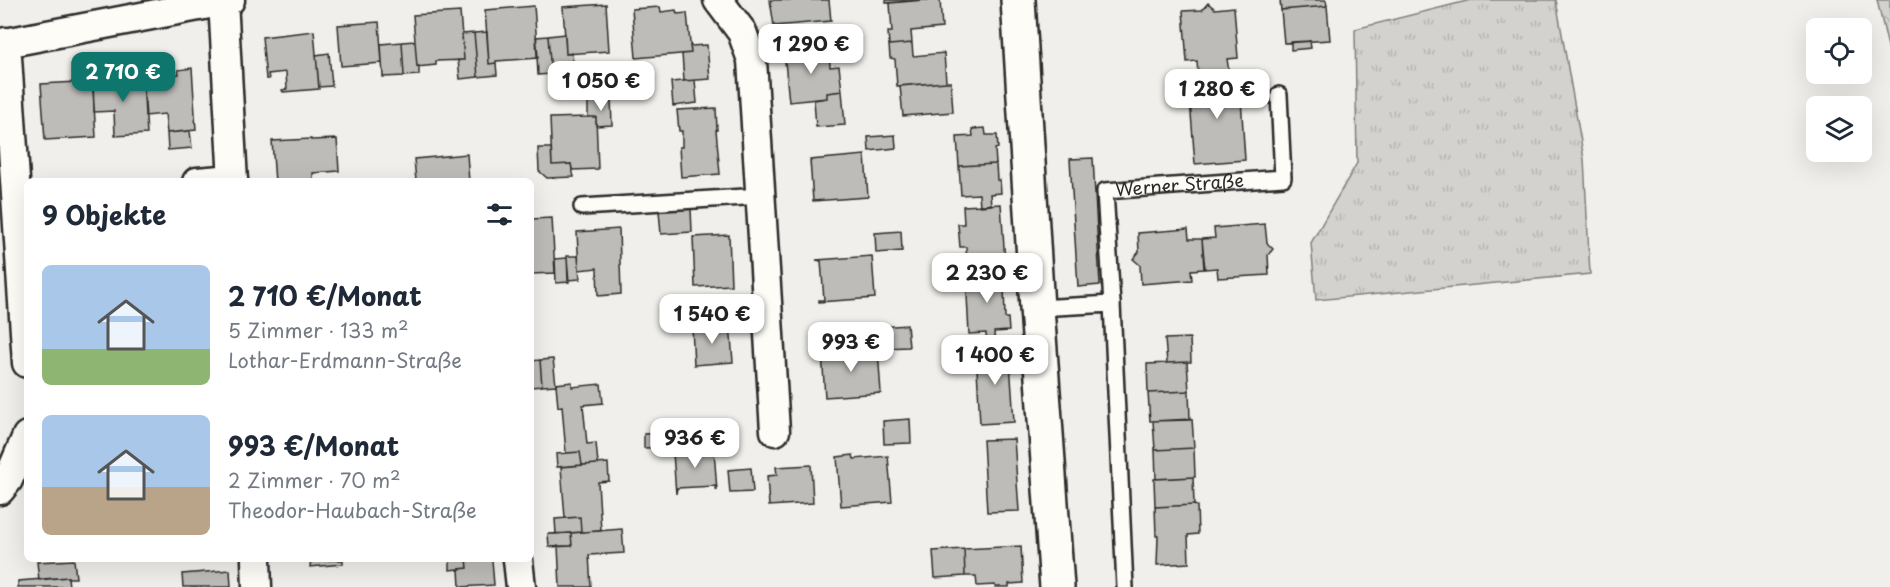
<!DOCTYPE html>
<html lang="de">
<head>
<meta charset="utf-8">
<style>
	:root { --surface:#fff; --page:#f6f6f7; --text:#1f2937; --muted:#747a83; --accent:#0f766e }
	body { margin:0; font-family:"Playpen Sans",sans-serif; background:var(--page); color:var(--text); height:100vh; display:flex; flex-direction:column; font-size:22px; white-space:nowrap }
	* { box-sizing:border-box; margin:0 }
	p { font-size:20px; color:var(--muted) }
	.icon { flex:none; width:33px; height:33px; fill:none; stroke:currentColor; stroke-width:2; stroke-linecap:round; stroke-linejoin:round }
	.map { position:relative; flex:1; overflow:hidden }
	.details { position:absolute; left:24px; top:178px; width:510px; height:384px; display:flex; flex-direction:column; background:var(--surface); border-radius:9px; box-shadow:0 6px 24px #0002 }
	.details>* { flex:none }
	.controls { position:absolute; left:1806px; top:18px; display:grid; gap:12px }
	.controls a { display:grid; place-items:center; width:66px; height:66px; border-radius:9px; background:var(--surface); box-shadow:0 6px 24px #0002; font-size:30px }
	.price { position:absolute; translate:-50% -51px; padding:0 14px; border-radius:12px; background:#fff; color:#222; font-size:20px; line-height:39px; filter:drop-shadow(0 2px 3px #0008) }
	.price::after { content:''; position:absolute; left:50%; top:36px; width:18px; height:14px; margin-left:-9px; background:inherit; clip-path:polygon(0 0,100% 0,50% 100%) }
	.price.active { background:var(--accent); color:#fff }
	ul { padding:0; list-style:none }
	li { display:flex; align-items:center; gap:18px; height:150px; padding:0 18px }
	li span { display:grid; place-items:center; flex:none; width:168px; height:120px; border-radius:9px; color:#555 }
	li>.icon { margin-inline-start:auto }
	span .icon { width:72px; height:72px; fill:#fffc; stroke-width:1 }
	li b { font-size:26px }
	h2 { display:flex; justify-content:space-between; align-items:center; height:72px; padding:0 18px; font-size:26px }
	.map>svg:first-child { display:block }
	.grass { fill:url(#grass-tufts); stroke:#7f7e7d; stroke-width:1.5 }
	.forest { fill:url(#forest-crowns); stroke:#7f7e7d; stroke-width:1.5 }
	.building { fill:#bdbcb8; stroke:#2b2b2b; stroke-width:1.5 }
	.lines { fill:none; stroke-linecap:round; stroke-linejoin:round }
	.lane-casing { stroke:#2b2b2b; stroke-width:20 }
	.street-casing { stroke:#2b2b2b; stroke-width:33 }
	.primary-casing { stroke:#2b2b2b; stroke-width:38 }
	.lane { stroke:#fdfcf7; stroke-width:15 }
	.street { stroke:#fdfcf7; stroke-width:28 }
	.primary { stroke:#fdfcf7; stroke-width:33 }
	.labels { text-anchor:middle; stroke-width:4.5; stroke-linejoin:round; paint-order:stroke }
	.street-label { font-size:18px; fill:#2b2b2b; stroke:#fdfcf7 }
</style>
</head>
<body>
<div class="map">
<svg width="1890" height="587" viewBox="0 0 1890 587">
	<defs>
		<pattern id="grass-tufts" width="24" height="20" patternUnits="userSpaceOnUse" patternTransform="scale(1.5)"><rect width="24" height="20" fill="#d3d2cf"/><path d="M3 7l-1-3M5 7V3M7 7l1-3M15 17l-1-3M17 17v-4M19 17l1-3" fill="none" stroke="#b5b4b2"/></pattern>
		<pattern id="forest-crowns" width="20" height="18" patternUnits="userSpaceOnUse" patternTransform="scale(1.5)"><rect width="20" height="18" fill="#d3d2cf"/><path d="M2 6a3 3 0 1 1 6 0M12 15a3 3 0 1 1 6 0" fill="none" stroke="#b5b4b2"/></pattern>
	</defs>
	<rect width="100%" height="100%" fill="#f0efeb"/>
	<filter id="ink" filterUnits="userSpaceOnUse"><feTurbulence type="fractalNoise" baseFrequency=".0167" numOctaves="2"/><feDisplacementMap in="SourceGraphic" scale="12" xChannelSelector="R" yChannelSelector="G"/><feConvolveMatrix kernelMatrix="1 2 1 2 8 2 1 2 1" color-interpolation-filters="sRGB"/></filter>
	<g filter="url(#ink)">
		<path class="grass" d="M1471,0H1556L1584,159L1590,274L1316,300L1311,243L1357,163L1355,29Z"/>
		<path class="forest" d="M1877,0H1890V55Z"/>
		<path class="building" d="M770,0H829L831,21L774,26Z
			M886,0H924L886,3Z
			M924,0H940L942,28L911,31L912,43L889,45L888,32H892L890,3Z
			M1280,0H1326L1327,6L1281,10Z
			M1208,3L1215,9L1234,7L1238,58L1227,59L1229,72L1198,74L1197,61L1187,62L1183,11L1202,10Z
			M606,4L609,51L566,54L563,7Z
			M534,6L538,58L496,61V63L489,64L485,10Z
			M1327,6L1330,40L1284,43L1281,10Z
			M660,7L661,12L676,10L677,14L687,13L691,53L636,58L632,9Z
			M460,12L464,60L436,61V65L417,67L413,15Z
			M379,22L382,63L341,66L338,25Z
			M314,31L319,89L283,92L282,90L287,89L286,72L268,74L269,79H266L262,37Z
			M487,32L489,64L496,63L497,75L478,77L474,33Z
			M474,33L478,77L460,79L458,60H464L462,34Z
			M565,34L566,54L572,53L574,72L551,74L548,36Z
			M548,36L551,74L538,75L536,37Z
			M415,41L417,67L419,66V75L404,76L402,42Z
			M1310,41L1311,48L1291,50V42Z
			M402,42L404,76L383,77L381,44Z
			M912,43L913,56L944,53L946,82L897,86L895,59L890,58L889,45Z
			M707,45L710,79L684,81L682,54L691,53L690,46Z
			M829,47L830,67L839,66L842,91L827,93V98L789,102L784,51Z
			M329,53L332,86L319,87L316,55Z
			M192,68L196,130L167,133L165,114L145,116L143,77L179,74L178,70Z
			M143,72L147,134L115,136L114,111L94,112L93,80L128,78V74Z
			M1229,72L1230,85L1240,84L1245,160L1195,164L1189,88L1199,87L1198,74Z
			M92,75L96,137L45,140L41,84L77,82V76Z
			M695,80L697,103L673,106L671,82Z
			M946,82H951L953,112L903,116L900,86Z
			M842,91L845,125L816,127L814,100L827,98V93Z
			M611,99L612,125L596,126V117H588V100Z
			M716,108L717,130H716L720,174L681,177L679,147H682V131H679L677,110Z
			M588,117H596L598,169L572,170L571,164L552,165L550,118Z
			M985,128L986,135H997L998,148L995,149L996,164L959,166L957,137L973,136L972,129Z
			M190,131L192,148L168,150L167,133Z
			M895,135L896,148L869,151L868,137Z
			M311,139V140L337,139L339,171L313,173V182H275L272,141Z
			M538,148H551L552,165L571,164L574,177L547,178L539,171Z
			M467,154L469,182H413L416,181L414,159Z
			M865,155L868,197L813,201L810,160Z
			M1093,158L1100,285L1078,287L1070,159Z
			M996,164L997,180H1000L1001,193L990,194L991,205L980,206L979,194L961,195L959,166Z
			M1001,204L1005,262L967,264L966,247H960L958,224H964L963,206Z
			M691,209L692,232L661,234L659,211Z
			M552,218L555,273L531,274V219Z
			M1265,224L1267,243L1273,249L1268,255L1269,275L1218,278L1217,268L1205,269L1202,239L1215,238L1214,228Z
			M619,229L621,294L598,296L597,268L579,270L577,232Z
			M1188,229L1189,239H1202L1204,269L1191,270L1192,280L1141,284L1140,265L1133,259L1139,252L1138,233Z
			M901,231L902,251L876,253L875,233Z
			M729,235L731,285L695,287L693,237Z
			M567,256H578L580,279L568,280Z
			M872,256L875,298L819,302V300H824L821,261L816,260Z
			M567,258L569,282L556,283L555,259Z
			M983,263H994V274H1006L1007,287H1004L1005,318H1008L1009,331L994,332L995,349H987L986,333L969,334L966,276L984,275Z
			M691,316L692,327L670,328L669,317Z
			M730,324L733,362L694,365L692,327Z
			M907,325L909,347L882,348L880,327Z
			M1190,338L1191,362L1167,363L1165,339Z
			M1009,348L1014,422L980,424L976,350Z
			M878,350L881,393L825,397L822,353Z
			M553,359L556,385L542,386L540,360Z
			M540,360L542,386L531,387V361Z
			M1187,362L1189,391L1148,393L1147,364Z
			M572,382V387L601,384L603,403L583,405L587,444L596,443L598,464L582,465L580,452L566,453L562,406L558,407L556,384Z
			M1189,391L1190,420L1150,421L1148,393Z
			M910,419L911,443L884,444L883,421Z
			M1192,419L1194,448L1155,450L1153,421Z
			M673,433L674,447L644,448V434Z
			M1014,439L1019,511L987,512L983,440Z
			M1194,448L1195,477L1156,479L1155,450Z
			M714,450L717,491L715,486L677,488L676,494L673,453Z
			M580,452L582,465L557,467L556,454Z
			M853,455L854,459L888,456L892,502L841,506L837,457Z
			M608,463L609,481L598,482L601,531L581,532L580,517L565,518L561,467Z
			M811,465L813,503L769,506L767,476L777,475L776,467Z
			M751,468L753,492L730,493L728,470Z
			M1193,477L1194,505L1155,507L1154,479Z
			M1194,505L1197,506L1198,534L1188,535L1189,563L1157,565L1158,536H1156L1155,507Z
			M580,517L581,532L556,534L555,519Z
			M622,529L624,553L589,555L591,587H560L558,546H572L571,533Z
			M571,533L572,546L549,547L548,534Z
			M1021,546L1023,583L1009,584V587H995V585L977,586L976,576H965L964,549Z
			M964,549L965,576L935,578L933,551Z
			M74,560L76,578H68V577L39,580L37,562Z
			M311,560H343V564L310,567Z
			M450,560H467L468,568L459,569V571L457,569L450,570Z
			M467,560H492L494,585L460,587L459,569L468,568Z
			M230,570L231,587H183L182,574Z
			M68,577L69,587H18V581Z"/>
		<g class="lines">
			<defs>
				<g id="lane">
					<path d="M582,207L761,196"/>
					<path id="s1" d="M1112,304L1105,191L1283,178L1279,95"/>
					<path d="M1037,308L1112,304L1125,587"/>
				</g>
				<path id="street" d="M223,0L233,182
					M718,0L742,32L752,60L775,431
					M6,42L27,363
					M0,44L230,0
					M197,182L233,179
					M0,490L8,480L27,436
					M256,560L257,587
					M518,560L521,587"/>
				<path id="primary" d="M1018,0L1037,308L1057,587"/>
			</defs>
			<use href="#lane" class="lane-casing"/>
			<use href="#street" class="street-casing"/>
			<use href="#primary" class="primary-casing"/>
			<use href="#lane" class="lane"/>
			<use href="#street" class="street"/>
			<use href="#primary" class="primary"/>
		</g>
	</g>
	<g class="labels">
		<g class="street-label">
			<text dy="6" stroke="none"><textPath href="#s1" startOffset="188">Werner Straße</textPath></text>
		</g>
	</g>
</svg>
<div class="controls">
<a><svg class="icon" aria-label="locate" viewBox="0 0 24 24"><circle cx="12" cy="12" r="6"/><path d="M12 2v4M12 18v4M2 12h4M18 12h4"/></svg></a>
<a><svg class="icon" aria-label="layers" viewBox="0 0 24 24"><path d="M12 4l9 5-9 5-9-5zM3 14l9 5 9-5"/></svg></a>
</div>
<b class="price" style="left:811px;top:75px">1 290 €</b>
<b class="price active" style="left:123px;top:103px">2 710 €</b>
<b class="price" style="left:601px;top:112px">1 050 €</b>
<b class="price" style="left:1217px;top:120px">1 280 €</b>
<b class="price" style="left:987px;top:304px">2 230 €</b>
<b class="price" style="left:712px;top:345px">1 540 €</b>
<b class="price" style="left:851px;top:373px">993 €</b>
<b class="price" style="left:995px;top:386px">1 400 €</b>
<b class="price" style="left:695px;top:469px">936 €</b>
<section class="details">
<h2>9 Objekte<svg class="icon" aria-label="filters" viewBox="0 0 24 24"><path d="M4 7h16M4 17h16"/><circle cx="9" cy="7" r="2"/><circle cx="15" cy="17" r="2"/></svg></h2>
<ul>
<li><span style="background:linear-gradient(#a9c7e8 70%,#8fb573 0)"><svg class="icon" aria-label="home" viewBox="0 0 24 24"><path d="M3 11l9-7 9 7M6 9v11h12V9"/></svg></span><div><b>2 710 €/Monat</b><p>5 Zimmer · 133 m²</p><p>Lothar-Erdmann-Straße</p></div></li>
<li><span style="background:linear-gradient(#a9c7e8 60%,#b9a48a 0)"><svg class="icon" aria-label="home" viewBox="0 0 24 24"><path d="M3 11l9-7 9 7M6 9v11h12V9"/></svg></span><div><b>993 €/Monat</b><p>2 Zimmer · 70 m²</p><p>Theodor-Haubach-Straße</p></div></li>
</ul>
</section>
</div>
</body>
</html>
